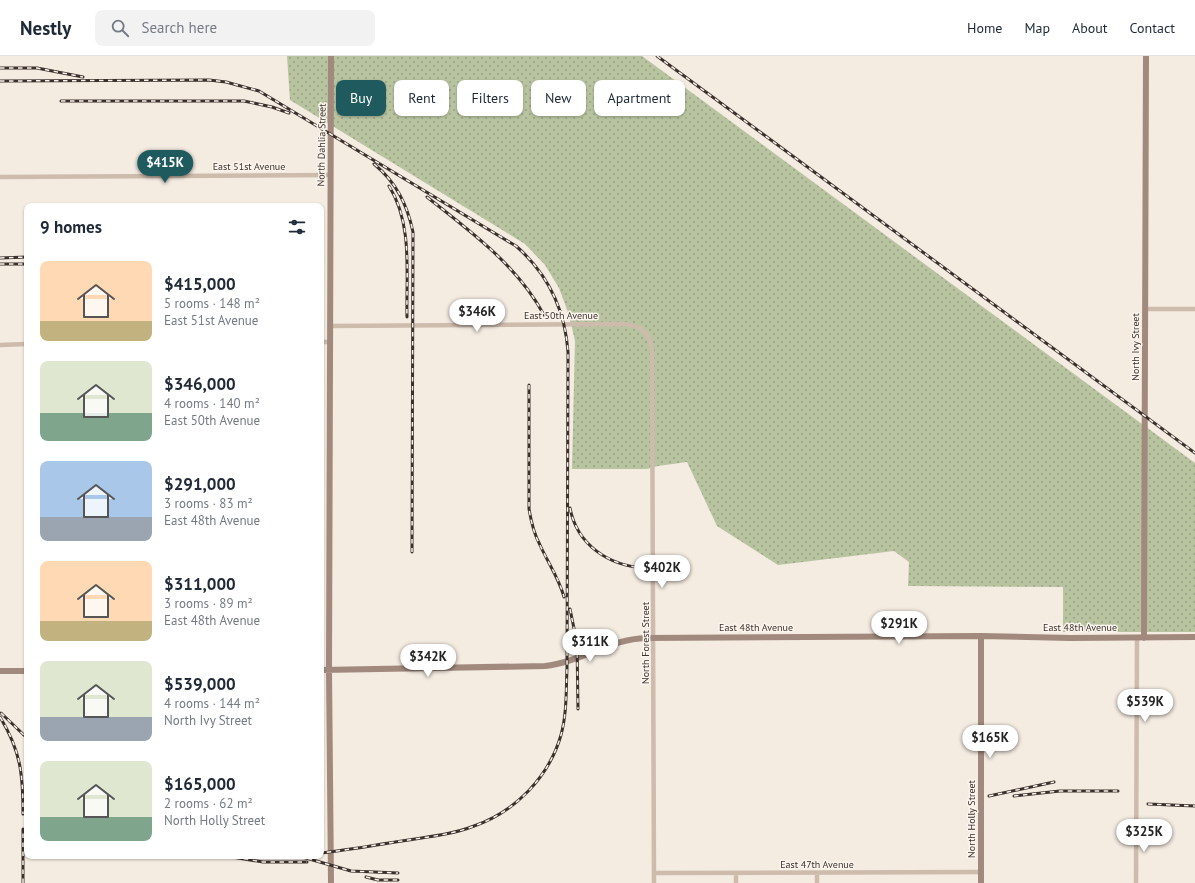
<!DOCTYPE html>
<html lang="en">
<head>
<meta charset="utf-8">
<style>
	:root { --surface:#fff; --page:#f2f2f3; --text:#1f2937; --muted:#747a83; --line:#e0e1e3; --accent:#1f5a5e }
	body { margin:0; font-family:"PT Sans",sans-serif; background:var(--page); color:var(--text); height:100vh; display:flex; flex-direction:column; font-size:15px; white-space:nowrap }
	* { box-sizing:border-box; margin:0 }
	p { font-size:13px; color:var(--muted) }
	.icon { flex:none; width:22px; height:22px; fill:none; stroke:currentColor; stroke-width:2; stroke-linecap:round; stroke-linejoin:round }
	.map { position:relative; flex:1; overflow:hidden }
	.details { position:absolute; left:24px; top:147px; width:300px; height:656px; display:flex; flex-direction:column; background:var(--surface); border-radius:8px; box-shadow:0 1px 3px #0004 }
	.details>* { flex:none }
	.guide { position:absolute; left:336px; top:24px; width:380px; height:36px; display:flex; gap:8px }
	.price { position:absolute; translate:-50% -34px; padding:0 9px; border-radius:14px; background:#fff; color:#222; font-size:13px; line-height:26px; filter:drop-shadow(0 1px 2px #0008) }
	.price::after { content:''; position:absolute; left:50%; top:24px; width:12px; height:9px; margin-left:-6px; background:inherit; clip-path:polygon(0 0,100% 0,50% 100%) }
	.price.on { background:var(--accent); color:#fff }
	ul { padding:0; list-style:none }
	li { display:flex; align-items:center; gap:12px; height:100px; padding:0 16px }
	li span { display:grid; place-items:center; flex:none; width:112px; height:80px; border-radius:8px; color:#555 }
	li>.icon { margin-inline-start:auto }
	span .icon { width:48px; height:48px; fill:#fffc; stroke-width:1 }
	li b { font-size:17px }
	h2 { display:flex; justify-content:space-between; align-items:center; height:48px; padding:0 16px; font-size:17px }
	.chip { padding:0 14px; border-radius:8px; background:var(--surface); box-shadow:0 1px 3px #0004; font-size:14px; line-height:36px }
	.chip.on { background:var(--accent); color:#fff }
	header { display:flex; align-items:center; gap:24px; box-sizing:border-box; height:56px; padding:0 20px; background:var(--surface); border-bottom:1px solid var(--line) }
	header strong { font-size:19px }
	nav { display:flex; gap:22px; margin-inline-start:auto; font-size:14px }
	.search { width:280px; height:36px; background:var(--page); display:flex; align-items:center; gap:10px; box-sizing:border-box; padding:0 14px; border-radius:8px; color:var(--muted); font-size:15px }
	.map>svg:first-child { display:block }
	.grass { fill:url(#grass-dots) }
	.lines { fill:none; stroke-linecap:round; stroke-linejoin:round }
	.street { stroke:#cdbbac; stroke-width:4.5 }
	.secondary { stroke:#a18a7d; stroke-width:6 }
	.rail-casing { stroke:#3b302b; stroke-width:3 }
	.rail { stroke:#fbf5ee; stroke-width:1.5; stroke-dasharray:4.5; stroke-linecap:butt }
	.labels { text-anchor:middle; stroke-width:3; stroke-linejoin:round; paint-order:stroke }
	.street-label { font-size:10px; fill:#3b302b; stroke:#fbf5ee }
</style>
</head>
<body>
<header>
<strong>Nestly</strong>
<div class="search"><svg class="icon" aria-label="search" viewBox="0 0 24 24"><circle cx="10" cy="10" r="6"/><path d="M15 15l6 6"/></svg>Search here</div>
<nav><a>Home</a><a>Map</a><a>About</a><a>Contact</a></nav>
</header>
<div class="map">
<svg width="1195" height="827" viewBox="0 0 1195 827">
	<defs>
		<pattern id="grass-dots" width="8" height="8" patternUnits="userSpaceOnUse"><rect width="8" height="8" fill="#b8c4a0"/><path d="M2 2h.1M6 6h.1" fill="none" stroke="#97a083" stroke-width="1.8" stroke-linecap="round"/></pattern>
	</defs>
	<rect width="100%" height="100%" fill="#f4ebe1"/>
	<path class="grass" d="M287,0H642L1195,407V576H1063V531L908,530L909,506L894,495L778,509L717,470L687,406L658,410L647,413H572L575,285L569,259L559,232L545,209L525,188L290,44Z"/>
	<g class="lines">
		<path class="street" d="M0,121L330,119
			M1145,253H1195
			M330,270L624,268C641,269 651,278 652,295L654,827
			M321,286H330
			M0,289L27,288
			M654,817L981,816
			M736,827V817
			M817,827V817
			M1136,827L1137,582"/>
		<path class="secondary" d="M331,0L329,614L331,827
			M1144,582L1146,0
			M321,614L545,610C581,606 610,583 646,582L981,580L1070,582L1195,581
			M0,615H27
			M981,827V580"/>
		<defs>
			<path id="rail" d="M657,0L1195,397
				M0,12H37L83,21
				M0,25L209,24L226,26L259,35L516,190C548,218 565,254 568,296L567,612C566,635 567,657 561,679C549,721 515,756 474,770C451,779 426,781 402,785C375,789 348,794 321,797
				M61,45H244L272,51L289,57
				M374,108C396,126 407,148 413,176L412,496
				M389,130C413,168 406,218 407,261
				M427,141C471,176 517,209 544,259
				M0,202L27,201
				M0,208H27
				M529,329V453C531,465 534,478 540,489C548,507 559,522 564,541
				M570,452C577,489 609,510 645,512
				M570,553L577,587L578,653
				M1,657L27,682
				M0,661C21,695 23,719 23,758
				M989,740L1054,726
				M1014,740L1060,735H1118
				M1148,748L1195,750
				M226,800L263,806H307
				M299,800L351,815L398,817
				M366,821L378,824H398
				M23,827V773"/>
		</defs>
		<use href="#rail" class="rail-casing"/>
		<use href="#rail" class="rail"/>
	</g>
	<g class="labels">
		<g class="street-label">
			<text transform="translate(321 89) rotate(-89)" y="4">North Dahlia Street</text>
			<text x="249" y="114">East 51st Avenue</text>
			<text x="561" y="263">East 50th Avenue</text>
			<text transform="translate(1135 291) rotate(-90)" y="4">North Ivy Street</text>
			<text x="756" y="575">East 48th Avenue</text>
			<text x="1080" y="575">East 48th Avenue</text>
			<text transform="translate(645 587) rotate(-90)" y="4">North Forest Street</text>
			<text transform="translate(971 763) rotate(-90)" y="4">North Holly Street</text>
			<text x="817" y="812">East 47th Avenue</text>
		</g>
	</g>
</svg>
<b class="price on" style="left:165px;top:128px">$415K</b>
<b class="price" style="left:477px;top:277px">$346K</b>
<b class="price" style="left:662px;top:533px">$402K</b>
<b class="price" style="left:899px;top:589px">$291K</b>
<b class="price" style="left:590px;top:607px">$311K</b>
<b class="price" style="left:428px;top:622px">$342K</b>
<b class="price" style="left:1145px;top:667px">$539K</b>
<b class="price" style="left:990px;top:703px">$165K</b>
<b class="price" style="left:1144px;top:797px">$325K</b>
<div class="guide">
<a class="chip on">Buy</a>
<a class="chip">Rent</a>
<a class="chip">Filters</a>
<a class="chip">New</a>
<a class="chip">Apartment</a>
</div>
<section class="details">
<h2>9 homes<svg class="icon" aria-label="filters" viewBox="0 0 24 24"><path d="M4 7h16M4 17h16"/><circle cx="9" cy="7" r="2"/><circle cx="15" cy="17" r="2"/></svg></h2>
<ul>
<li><span style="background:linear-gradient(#ffd9b3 75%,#c2b280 0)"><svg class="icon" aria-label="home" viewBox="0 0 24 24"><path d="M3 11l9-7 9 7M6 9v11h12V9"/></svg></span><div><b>$415,000</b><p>5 rooms · 148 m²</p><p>East 51st Avenue</p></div></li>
<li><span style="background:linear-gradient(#dfe7d0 65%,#7fa58c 0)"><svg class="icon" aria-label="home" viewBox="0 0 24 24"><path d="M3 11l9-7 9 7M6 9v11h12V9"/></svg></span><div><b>$346,000</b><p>4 rooms · 140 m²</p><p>East 50th Avenue</p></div></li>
<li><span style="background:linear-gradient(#a9c7e8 70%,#9aa5b1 0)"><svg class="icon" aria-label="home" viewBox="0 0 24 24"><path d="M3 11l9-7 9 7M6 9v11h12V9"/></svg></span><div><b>$291,000</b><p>3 rooms · 83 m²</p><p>East 48th Avenue</p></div></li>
<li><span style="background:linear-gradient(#ffd9b3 75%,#c2b280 0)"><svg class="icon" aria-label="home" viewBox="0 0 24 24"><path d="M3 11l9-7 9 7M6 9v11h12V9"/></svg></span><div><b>$311,000</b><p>3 rooms · 89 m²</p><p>East 48th Avenue</p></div></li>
<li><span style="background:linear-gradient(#dfe7d0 70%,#9aa5b1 0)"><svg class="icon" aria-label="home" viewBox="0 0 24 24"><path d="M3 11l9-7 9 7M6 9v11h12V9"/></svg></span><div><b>$539,000</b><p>4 rooms · 144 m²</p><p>North Ivy Street</p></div></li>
<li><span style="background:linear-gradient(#dfe7d0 70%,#7fa58c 0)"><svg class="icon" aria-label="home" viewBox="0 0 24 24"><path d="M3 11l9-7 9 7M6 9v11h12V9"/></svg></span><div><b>$165,000</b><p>2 rooms · 62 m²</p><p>North Holly Street</p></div></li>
</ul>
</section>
</div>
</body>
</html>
